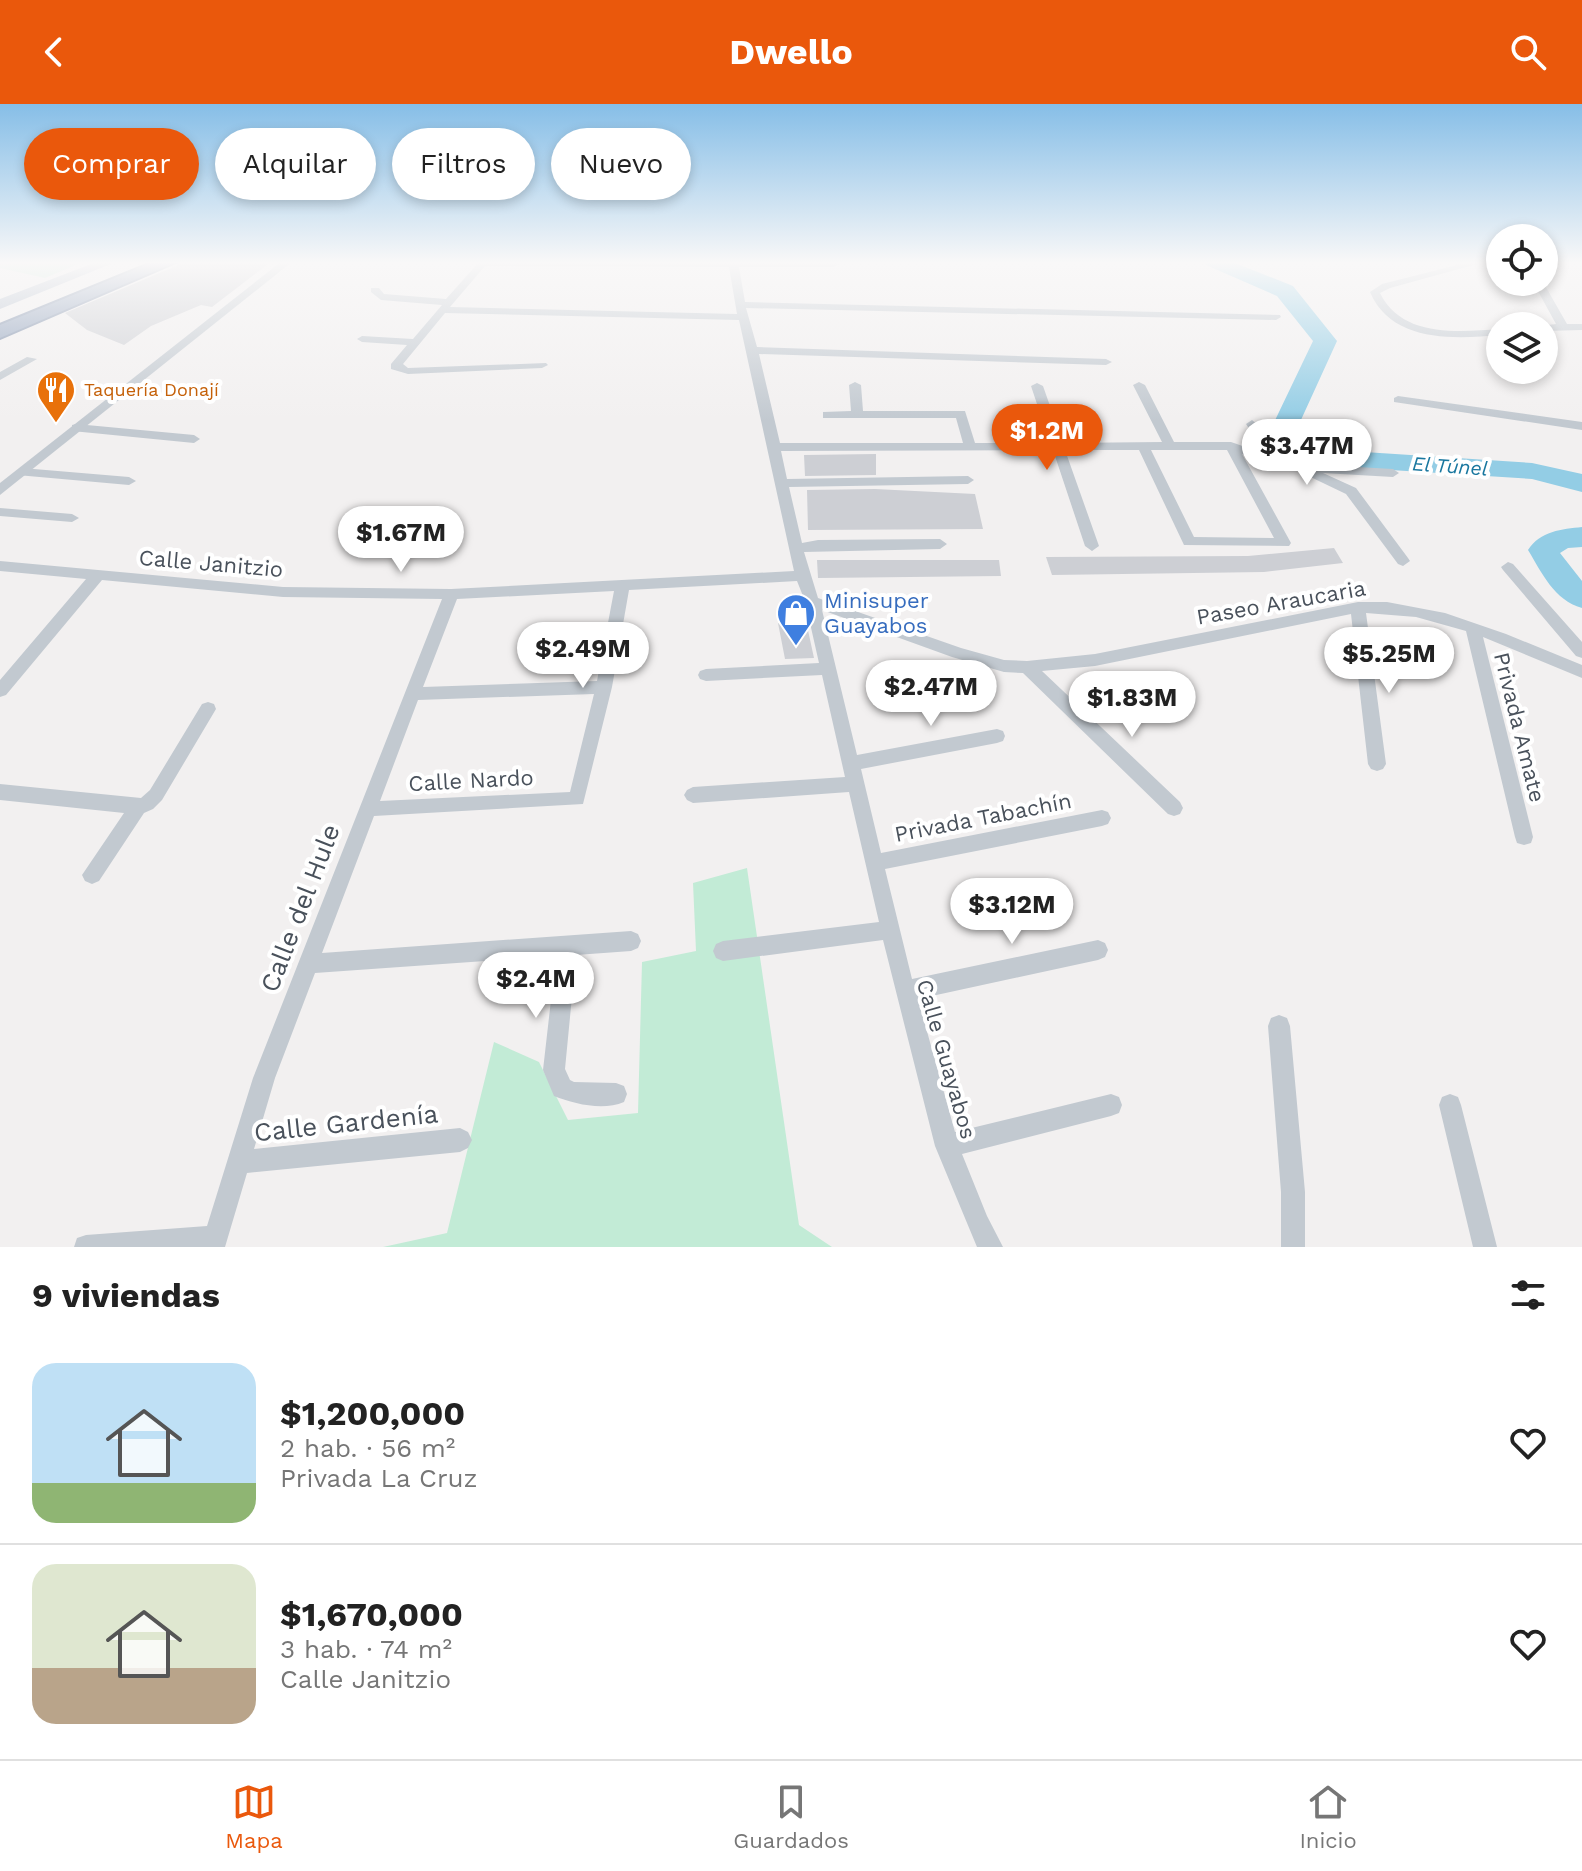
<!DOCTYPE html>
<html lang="es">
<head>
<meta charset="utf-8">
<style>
	:root { --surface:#fff; --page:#f2f2f2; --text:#222; --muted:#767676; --line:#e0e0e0; --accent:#ea580c }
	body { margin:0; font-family:"Work Sans",sans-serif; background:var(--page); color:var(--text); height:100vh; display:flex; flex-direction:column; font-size:30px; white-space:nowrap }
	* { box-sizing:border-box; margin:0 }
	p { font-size:26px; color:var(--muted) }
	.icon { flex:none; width:44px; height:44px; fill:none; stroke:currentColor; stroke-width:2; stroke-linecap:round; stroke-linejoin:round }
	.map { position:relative; height:1143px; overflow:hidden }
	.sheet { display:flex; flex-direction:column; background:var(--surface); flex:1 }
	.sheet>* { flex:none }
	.banner { position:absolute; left:24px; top:24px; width:800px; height:72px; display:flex; gap:16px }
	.controls { position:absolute; left:1486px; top:120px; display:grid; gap:16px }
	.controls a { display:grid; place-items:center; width:72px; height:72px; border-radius:50%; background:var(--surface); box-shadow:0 4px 12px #0003; font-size:40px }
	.price { position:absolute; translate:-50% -68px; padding:0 18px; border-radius:28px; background:#fff; color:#222; font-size:26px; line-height:52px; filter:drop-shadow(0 2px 4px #0008) }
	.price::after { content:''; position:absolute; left:50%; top:48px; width:24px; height:18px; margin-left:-12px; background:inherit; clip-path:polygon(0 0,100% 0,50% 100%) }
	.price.current { background:var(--accent); color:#fff }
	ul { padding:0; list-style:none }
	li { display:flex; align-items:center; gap:24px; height:200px; padding:0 32px }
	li+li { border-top:2px solid var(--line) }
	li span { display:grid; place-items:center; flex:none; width:224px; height:160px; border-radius:24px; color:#555 }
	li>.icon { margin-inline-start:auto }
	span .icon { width:96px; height:96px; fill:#fffc; stroke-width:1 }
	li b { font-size:34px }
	h2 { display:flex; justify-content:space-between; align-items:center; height:96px; padding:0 32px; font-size:34px }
	.tag { padding:0 28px; border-radius:36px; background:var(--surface); box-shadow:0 4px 12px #0003; font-size:28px; line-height:72px }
	.tag.current { background:var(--accent); color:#fff }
	header { display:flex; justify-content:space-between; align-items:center; height:104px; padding:0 32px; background:var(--accent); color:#fff; font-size:36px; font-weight:700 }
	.tabs { display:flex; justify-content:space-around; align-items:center; height:112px; border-top:2px solid var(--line); background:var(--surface); font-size:22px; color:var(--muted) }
	.tabs a { display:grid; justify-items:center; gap:4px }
	.tabs .current { color:var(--accent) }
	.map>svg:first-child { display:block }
	.green { fill:#c2ebd6 }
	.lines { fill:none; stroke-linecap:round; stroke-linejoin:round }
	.river { fill:#93cde5; fill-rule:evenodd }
	.building { fill:#cdcfd4 }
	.motorway-casing { stroke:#7789a6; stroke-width:4 }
	.minor { fill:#c2c9d0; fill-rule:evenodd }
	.tertiary { fill:#c2c9d0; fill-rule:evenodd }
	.primary { fill:#b2bdcc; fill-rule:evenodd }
	.motorway { fill:#8c9eba; fill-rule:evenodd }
	.labels { text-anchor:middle; stroke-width:8; stroke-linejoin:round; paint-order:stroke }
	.far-food-label { font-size:18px; fill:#c56008; stroke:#fff; text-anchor:start }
	.far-water-label { font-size:20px; font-style:italic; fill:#19779f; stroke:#fff }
	.street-label { font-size:22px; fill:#49515b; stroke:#fff }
	.shop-label { font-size:22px; fill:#366cbe; stroke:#fff; text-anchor:start }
	.near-street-label { font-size:26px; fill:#49515b; stroke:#fff }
</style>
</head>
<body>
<header><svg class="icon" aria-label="back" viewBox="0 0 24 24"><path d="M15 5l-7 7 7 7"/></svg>Dwello<svg class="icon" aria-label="search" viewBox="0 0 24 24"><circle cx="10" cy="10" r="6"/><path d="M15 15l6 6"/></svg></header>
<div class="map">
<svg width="1582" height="1143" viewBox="0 0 1582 1143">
	<rect width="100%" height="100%" fill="#f2f0f0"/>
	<path class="green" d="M0,157H85L45,174L0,164Z
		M747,764L799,1121L832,1143H383L447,1129L494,938L539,958L568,1016L638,1009L642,858L696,847L693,779Z"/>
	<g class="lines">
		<path class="river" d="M1203,157H1230L1293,182L1337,237L1295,329L1318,345L1532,359L1582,370V388L1532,375L1311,361L1302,359L1268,331L1313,237L1277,192L1206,161Z
			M1582,423V443L1568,444L1560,449L1582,477V504C1554,496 1542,469 1528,446C1540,427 1562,425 1582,423Z"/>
	</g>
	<path class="building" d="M188,157H272L212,203L201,201L151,222L124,241L87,226L65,209Z
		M876,350V371L805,372L804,351Z
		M875,385L975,390L983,425L808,426L807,386Z
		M1334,444L1343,459L1264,468L1052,471L1046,453L1248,452Z
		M817,456H999L1001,472L818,474Z
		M806,517L814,554L785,555L778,519Z"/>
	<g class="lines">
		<defs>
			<path id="motorway" d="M156,157H178L0,234V221Z"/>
		</defs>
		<use href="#motorway" class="motorway-casing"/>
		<path class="minor" d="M480,157H834L839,160L834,163H739L745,198L1280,211L1281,213L1276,216L746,204L757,243L1106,255L1112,258L1106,261L759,250L780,339H963L956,314H823V308L851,307L849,281L855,278L861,281L863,307H965L975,339H1050L1031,282L1037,279L1043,282L1063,339L1162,338L1133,281L1139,278L1145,281L1174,338H1231L1286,357L1248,323L1246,320L1252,316L1304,360L1393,365L1399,369L1393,373L1323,369L1356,384L1408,454L1410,457L1403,462L1398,460L1346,390L1298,367L1274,363L1242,350L1291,439L1289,442L1184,441L1139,346H1065L1099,442L1092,447L1085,442L1053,346L781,347L787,375L968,372L974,376L968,380L789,383L802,439L818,436L940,435L947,440L940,445L804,448L818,494L961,544L1004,556L1027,557L1095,550L1358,498H1387L1445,509L1506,530L1582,561V574L1483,533L1533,733L1531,739L1524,741L1517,739L1515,733L1466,527L1416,513L1366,509L1386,660L1383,665L1377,667L1371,665L1368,660L1351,510L1095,562L1042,567L1180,698L1183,704L1180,710L1174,712L1168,710L1023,569L1004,568L952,553L822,506L857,651L997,625L1003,627L1005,632L1003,637L997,639L861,665L881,749L1102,706L1108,708L1111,714L1108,720L1102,722L885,765L912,875L1098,836L1105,839L1108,846L1105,853L1098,856L918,895L955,1028L1111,990L1119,993L1122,1001L1119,1009L1111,1012L962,1050L987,1112L1003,1143H977L935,1042L883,836L723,857L716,854L713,847L716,840L723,837L879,818L849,688L693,699L687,696L684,691L687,686L693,683L845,673L822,571L706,577L700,575L698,571L700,567L706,565L819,559L805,497L797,477L629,486L612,583L583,700L374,712L322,849L631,827L638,830L641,837L638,844L631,847L576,851L565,965L570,976L574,978L616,979L624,982L627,990L624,998C603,1007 574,1000 554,992L543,966L556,852L315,869L275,974L254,1045L460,1024L468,1028L472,1036L468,1044L460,1048L247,1069L225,1143H74L77,1134L86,1131L207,1122L253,974L442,495L283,493L102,476L6,591L0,593V576L86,475L0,467V457L283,483L451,485L794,467L739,216L445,209L403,260L408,264L546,259L548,261L542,264L408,270L391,265V260L407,241L362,238L357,235L362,232L413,235L442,201L381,196L371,188V184H379L384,190L446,195ZM485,162L729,163L737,210L450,203ZM1151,346H1227L1274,434L1194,433ZM614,487L597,577L423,583L457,495ZM594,590L570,688L380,697L418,596Z
			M1473,157H1488L1390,184L1380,189C1402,234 1459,228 1500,225V231C1454,235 1392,239 1370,188L1382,180Z
			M1533,178H1543L1567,220H1582V226L1544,227V222H1540L1556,220Z
			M27,253L37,255L0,276V268Z
			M1398,292L1582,318V326L1394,298V294Z
			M76,320L194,331L200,335L194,339L72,327V321Z
			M22,364L129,373L136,377L129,381L17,371L16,368Z
			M0,404L72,410L79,414L72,418L0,412Z
			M1508,458L1513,460L1582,538V554L1576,552L1503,466L1501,463Z
			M208,598L214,600L216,605L162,696L153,705L144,709L99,777L92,780L85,777L82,771L124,709L0,696V680L141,694L150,686L202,600Z
			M1279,911L1287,914L1290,922L1305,1088V1143H1281V1088L1268,922L1271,914Z
			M1450,990L1458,993L1461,1001L1497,1143H1473L1439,1001L1442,993Z"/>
		<path class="tertiary" d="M282,157H293L0,391V379Z"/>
		<path class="primary" d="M99,157H118L0,205V195Z"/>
		<use href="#motorway" class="motorway"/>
	</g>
	<linearGradient id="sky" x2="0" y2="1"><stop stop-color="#86bee7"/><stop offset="0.5" stop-color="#f9f8f8"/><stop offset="1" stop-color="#f9f8f8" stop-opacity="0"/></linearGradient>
	<rect width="1582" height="317" fill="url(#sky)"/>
	<defs>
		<symbol id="restaurant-pin" viewBox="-11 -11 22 30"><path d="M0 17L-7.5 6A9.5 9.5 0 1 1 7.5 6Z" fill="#e8710a" stroke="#fff"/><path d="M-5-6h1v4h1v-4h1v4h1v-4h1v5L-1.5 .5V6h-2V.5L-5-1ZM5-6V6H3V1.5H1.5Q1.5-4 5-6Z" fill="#fff"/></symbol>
		<symbol id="shop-pin" viewBox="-11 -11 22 30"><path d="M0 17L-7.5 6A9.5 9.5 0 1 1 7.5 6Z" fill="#3f7fe0" stroke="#fff"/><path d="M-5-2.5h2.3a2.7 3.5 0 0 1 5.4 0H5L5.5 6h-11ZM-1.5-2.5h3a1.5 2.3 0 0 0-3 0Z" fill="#fff"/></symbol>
	</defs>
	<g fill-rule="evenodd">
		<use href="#restaurant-pin" x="34" y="264" width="44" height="60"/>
		<use href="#shop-pin" x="774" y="487" width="44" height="60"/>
	</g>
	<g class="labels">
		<g class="far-food-label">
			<text x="84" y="292">Taquería Donají</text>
		</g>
		<g class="far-water-label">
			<text transform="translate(1450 362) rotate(4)" y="7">El Túnel</text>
		</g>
		<g class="street-label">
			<text transform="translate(211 459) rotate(5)" y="8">Calle Janitzio</text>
			<text transform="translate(1281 498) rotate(-10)" y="8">Paseo Araucaria</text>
			<text transform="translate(1520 623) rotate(76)" y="8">Privada Amate</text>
			<text transform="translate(471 676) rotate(-3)" y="8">Calle Nardo</text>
			<text transform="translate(983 713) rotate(-11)" y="8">Privada Tabachín</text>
			<text transform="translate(947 955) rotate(74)" y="8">Calle Guayabos</text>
		</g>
		<g class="shop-label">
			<text x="824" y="504">Minisuper<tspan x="824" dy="25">Guayabos</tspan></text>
		</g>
		<g class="near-street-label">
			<text transform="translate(300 804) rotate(-69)" y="9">Calle del Hule</text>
			<text transform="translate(346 1019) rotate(-6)" y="9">Calle Gardenía</text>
		</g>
	</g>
</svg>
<div class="controls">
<a><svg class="icon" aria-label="locate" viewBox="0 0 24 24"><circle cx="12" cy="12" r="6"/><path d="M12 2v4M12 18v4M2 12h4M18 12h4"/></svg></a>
<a><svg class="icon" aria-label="layers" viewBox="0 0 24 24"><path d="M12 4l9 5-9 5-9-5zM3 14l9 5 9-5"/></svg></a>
</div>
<b class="price current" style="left:1047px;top:368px">$1.2M</b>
<b class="price" style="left:1307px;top:383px">$3.47M</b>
<b class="price" style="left:401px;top:470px">$1.67M</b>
<b class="price" style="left:583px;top:586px">$2.49M</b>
<b class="price" style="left:1389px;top:591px">$5.25M</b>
<b class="price" style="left:931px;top:624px">$2.47M</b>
<b class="price" style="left:1132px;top:635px">$1.83M</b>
<b class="price" style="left:1012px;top:842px">$3.12M</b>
<b class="price" style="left:536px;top:916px">$2.4M</b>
<div class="banner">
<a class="tag current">Comprar</a>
<a class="tag">Alquilar</a>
<a class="tag">Filtros</a>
<a class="tag">Nuevo</a>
</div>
</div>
<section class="sheet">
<h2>9 viviendas<svg class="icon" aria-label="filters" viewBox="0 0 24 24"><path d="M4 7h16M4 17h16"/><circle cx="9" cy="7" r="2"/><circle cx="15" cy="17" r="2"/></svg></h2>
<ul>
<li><span style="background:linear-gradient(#bfe0f5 75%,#8fb573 0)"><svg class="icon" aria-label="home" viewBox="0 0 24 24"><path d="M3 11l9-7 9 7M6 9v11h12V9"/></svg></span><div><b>$1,200,000</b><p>2 hab. · 56 m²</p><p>Privada La Cruz</p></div><svg class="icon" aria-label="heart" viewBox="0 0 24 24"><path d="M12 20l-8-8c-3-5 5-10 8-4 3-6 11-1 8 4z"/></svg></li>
<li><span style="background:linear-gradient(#dfe7d0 65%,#b9a48a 0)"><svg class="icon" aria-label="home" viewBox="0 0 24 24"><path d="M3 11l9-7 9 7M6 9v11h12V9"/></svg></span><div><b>$1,670,000</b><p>3 hab. · 74 m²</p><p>Calle Janitzio</p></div><svg class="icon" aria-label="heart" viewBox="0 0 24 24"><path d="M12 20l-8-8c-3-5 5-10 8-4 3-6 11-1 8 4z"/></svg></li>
</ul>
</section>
<nav class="tabs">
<a class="current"><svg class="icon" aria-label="map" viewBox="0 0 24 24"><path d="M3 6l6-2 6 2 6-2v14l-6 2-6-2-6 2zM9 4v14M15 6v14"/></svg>Mapa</a>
<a><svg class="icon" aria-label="saved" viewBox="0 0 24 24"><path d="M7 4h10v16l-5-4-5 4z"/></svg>Guardados</a>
<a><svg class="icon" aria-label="home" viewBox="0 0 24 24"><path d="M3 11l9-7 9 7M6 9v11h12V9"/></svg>Inicio</a>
</nav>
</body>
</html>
